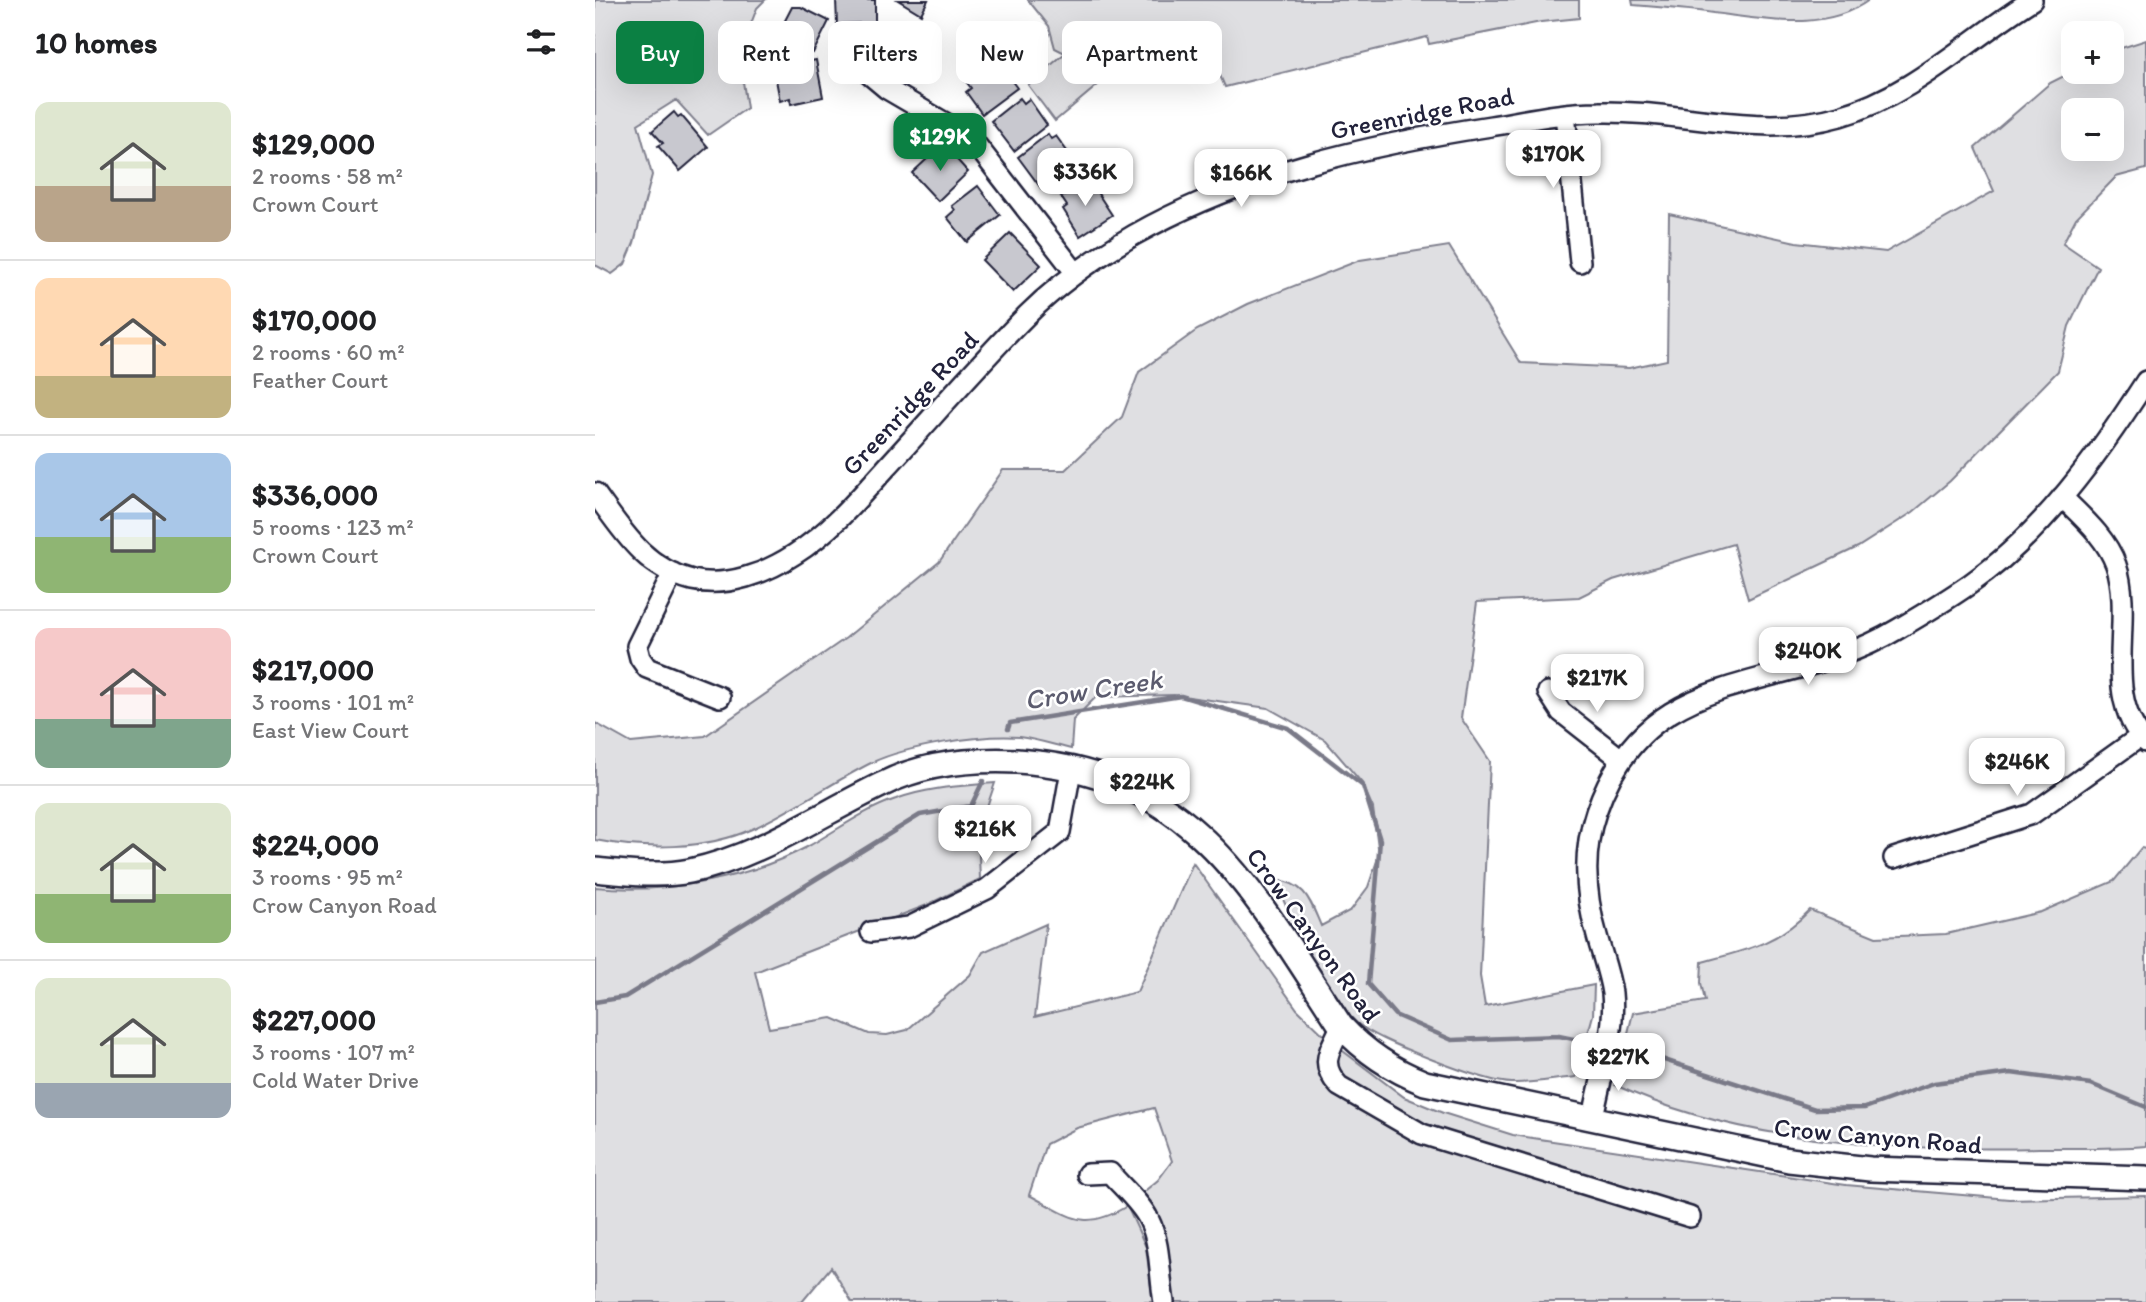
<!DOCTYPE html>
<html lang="en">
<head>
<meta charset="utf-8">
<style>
	:root { --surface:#fff; --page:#f6f6f6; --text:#202124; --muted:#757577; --line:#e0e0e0; --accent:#0b8043 }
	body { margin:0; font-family:Itim,sans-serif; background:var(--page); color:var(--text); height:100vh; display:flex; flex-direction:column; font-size:26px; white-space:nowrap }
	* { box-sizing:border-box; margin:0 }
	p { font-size:23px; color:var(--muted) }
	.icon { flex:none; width:38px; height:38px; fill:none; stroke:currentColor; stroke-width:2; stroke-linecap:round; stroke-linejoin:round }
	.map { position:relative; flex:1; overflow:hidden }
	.drawer { display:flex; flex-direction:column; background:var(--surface); width:595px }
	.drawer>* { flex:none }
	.banner { position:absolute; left:21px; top:21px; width:665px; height:63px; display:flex; gap:14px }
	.controls { position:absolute; left:1466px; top:21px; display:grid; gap:14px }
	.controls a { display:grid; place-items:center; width:63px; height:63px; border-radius:14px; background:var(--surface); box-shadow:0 7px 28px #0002; font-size:35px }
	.price { position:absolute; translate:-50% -60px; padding:0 16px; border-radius:14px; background:#fff; color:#222; font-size:23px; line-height:46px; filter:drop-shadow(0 2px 4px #0008) }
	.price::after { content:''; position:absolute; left:50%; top:42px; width:21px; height:16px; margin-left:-10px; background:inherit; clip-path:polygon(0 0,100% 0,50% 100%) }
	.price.active { background:var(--accent); color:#fff }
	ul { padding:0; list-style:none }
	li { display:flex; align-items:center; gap:21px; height:175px; padding:0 35px }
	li+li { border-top:2px solid var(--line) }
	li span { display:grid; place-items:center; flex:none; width:196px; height:140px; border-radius:14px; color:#555 }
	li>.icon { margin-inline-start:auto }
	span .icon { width:84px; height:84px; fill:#fffc; stroke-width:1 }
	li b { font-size:30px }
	h2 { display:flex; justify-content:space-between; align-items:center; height:84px; padding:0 35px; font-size:30px }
	.pill { padding:0 24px; border-radius:14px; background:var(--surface); box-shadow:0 7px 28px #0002; font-size:24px; line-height:63px }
	.pill.active { background:var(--accent); color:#fff }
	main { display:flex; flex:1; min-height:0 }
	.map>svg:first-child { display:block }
	.green { fill:#dfdfe2; stroke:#80808e; stroke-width:2; fill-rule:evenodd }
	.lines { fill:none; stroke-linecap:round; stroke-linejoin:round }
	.stream { stroke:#7a7a88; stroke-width:4.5 }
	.building { fill:#c8c8cf; stroke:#22223b; stroke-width:2 }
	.minor-casing { stroke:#22223b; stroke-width:24 }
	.major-casing { stroke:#22223b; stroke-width:28 }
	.minor { stroke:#fff; stroke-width:19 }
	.major { stroke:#fff; stroke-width:23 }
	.labels { text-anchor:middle; stroke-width:5; stroke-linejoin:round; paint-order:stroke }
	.street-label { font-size:26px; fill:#22223b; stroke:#fff }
	.water-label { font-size:28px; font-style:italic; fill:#5c5c6f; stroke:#fff }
</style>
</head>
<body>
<main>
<section class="drawer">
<h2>10 homes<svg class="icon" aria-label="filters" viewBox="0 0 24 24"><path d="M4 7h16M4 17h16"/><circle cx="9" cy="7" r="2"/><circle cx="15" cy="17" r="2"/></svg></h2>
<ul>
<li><span style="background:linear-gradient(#dfe7d0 60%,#b9a48a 0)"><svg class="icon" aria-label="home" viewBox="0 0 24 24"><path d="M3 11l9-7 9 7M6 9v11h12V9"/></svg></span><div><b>$129,000</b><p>2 rooms · 58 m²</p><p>Crown Court</p></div></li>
<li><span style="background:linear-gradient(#ffd9b3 70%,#c2b280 0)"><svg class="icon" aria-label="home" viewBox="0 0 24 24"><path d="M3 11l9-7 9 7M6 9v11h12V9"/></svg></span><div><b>$170,000</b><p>2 rooms · 60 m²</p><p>Feather Court</p></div></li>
<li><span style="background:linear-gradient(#a9c7e8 60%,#8fb573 0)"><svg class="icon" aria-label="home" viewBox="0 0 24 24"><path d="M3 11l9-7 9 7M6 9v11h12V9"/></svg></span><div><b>$336,000</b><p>5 rooms · 123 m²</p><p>Crown Court</p></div></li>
<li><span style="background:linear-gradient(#f6c9c9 65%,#7fa58c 0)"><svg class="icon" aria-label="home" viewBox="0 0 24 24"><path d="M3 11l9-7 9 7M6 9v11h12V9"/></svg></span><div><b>$217,000</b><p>3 rooms · 101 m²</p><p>East View Court</p></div></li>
<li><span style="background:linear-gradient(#dfe7d0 65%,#8fb573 0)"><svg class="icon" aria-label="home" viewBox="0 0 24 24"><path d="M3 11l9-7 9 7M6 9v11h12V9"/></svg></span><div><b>$224,000</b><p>3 rooms · 95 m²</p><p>Crow Canyon Road</p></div></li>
<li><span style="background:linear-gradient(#dfe7d0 75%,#9aa5b1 0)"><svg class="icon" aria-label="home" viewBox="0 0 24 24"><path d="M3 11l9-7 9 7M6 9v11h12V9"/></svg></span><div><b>$227,000</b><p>3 rooms · 107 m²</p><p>Cold Water Drive</p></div></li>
</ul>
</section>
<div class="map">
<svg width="1551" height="1302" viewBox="0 0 1551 1302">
	<rect width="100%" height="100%" fill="#fff"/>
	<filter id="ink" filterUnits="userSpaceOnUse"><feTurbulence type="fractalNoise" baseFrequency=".0143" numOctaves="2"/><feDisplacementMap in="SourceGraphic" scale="14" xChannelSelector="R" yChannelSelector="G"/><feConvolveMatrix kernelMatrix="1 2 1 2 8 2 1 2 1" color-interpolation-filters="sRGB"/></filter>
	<g filter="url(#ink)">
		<path class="green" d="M0,0H170L162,8L144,55L152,108L113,135L81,100L43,124L57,175L39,243L30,264L17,274L0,265Z
			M433,0H984V18L946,22L834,44L832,37L630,87L610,41L516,74L460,121L433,85L470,53L460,48L454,26Z
			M1037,0H1274C1229,33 1169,19 1118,13C1091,9 1064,7 1038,5Z
			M1551,40V169L1521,177L1481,218L1468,243L1503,267L1474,326L1463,371L1355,481L1318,512L1263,547L1153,599L1138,544L1018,580L984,597L882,602L866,718L895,761L885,976L890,1006L999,985L998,1015L981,1077C960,1079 938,1083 917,1083C891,1083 783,1041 762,1023C724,989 700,925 679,879C711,884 714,898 726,926L756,910L773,887L784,855L778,808L767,783L730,740L673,708L579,695L501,697L478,720L476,749C459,745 441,739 424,737C386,734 313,746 278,762C237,782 199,810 157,829C110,850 50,850 0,840V723L36,743L110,736L251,638L344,562L408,470H470L527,417L544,372L602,330L653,304L765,260L854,246L926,363L1034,368L1072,360L1074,214L1201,242L1291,252L1399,191L1380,148L1455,83L1479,71L1517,72V51ZM1479,110H1517V149H1479Z
			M400,783L383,833L385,879L332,905L160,972L174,1028L237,1018L274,1034L292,1035L312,1030L375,975L388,952L451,924L440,1017L542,992L598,863L702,1009L736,1042L809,1097L848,1113L918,1135L1251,1185L1414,1199L1551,1196V1302H576L567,1224L546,1194L563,1180L577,1161L559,1108L482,1128L451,1144L434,1195C475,1216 488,1233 532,1206L551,1247L558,1302H257L236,1267L207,1302H0V887C69,894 149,880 212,847C241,831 268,810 301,799C333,787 366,786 400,783Z
			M1546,848L1551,849V1146C1516,1149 1479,1148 1444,1148C1304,1151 1149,1145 1020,1085L1038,1013L1110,1001L1106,983L1107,962C1152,950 1182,944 1215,910L1281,937L1351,934L1446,912L1519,881Z"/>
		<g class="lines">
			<path class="stream" d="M413,729L415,723L586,696L693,728L768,786L785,840L773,984L800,1015L857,1040L964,1036L1007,1045
				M0,1002L30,997L325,815L376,806L388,781
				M1019,1048L1057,1056L1220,1109L1270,1108L1339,1083L1416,1073L1496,1084L1551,1107"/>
		</g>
		<path class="building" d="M241,0H280V23L242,24Z
			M303,0H333L326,14Z
			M197,7H206L234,21L218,53L182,36Z
			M399,57L422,88L387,114L371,92L376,88L369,79Z
			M221,60L228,97L196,104L195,98L185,101L179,69Z
			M425,98L429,103L434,99L452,125L419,151L396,121Z
			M79,112L83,117L86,115L113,147L85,171L63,146L68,143L57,131Z
			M453,134L456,139L461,136L480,162L446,188L423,157Z
			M348,144L373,172L343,201L317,173Z
			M494,180L517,215L485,236L468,209L472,206L466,197Z
			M383,186L405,215L372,242L352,217L360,210L357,206Z
			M415,233L446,265L418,292L387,260Z"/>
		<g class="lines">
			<defs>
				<path id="minor" d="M256,59L292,89L376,138L480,272
					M970,114L985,262
					M0,493C27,530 49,568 97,580C132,588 171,573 200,554C235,532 263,499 291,468C338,417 383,364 432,315C464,283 500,258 539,235C649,173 772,145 896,126C932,120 968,112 1004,112C1084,110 1165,139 1245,116C1317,96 1374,39 1437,0
					M1467,497C1487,517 1511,537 1521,565C1540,620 1505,695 1551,742
					M78,573L42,646L45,658L52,668L125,697
					M953,692L966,712L1026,759
					M1299,858L1437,814L1546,736
					M276,932L314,927L392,889L465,832L476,770
					M746,1026C735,1051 723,1063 744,1086L827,1134L1095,1217
					M998,1118C1005,1078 1021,1033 1017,993C1014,973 1007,955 1002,936C990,895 987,853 1001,812C1053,659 1191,697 1303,629C1327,615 1352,600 1375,584C1447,534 1504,454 1551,381
					M492,1174L515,1173C527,1187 546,1203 554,1220C566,1244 564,1275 569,1302"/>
				<path id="major" d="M0,870C31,873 64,877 95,871C164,857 225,814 288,784C329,763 377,759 422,761C599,772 659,894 746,1026C770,1052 797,1070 830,1083L1194,1160L1275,1169L1551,1178"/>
			</defs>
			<use href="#minor" class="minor-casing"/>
			<use href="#major" class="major-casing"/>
			<use href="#minor" class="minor"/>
			<use href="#major" class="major"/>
		</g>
	</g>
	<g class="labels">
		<g class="street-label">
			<text transform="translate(827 113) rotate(-11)" y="9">Greenridge Road</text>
			<text transform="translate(315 403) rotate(-47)" y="9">Greenridge Road</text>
			<text transform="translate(719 935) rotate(54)" y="9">Crow Canyon Road</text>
			<text transform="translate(1283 1136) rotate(5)" y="9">Crow Canyon Road</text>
		</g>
		<g class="water-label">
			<text transform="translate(498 689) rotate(-9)" y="10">Crow Creek</text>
		</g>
	</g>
</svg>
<div class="controls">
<a>+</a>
<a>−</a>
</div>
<b class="price active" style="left:345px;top:173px">$129K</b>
<b class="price" style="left:958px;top:190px">$170K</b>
<b class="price" style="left:490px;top:208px">$336K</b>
<b class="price" style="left:646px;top:209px">$166K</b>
<b class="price" style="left:1213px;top:687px">$240K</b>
<b class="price" style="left:1002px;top:714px">$217K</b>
<b class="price" style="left:1422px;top:798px">$246K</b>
<b class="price" style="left:547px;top:818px">$224K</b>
<b class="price" style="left:390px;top:865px">$216K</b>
<b class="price" style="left:1023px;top:1093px">$227K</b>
<div class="banner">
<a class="pill active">Buy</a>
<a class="pill">Rent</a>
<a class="pill">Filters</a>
<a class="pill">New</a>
<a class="pill">Apartment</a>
</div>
</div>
</main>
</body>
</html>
